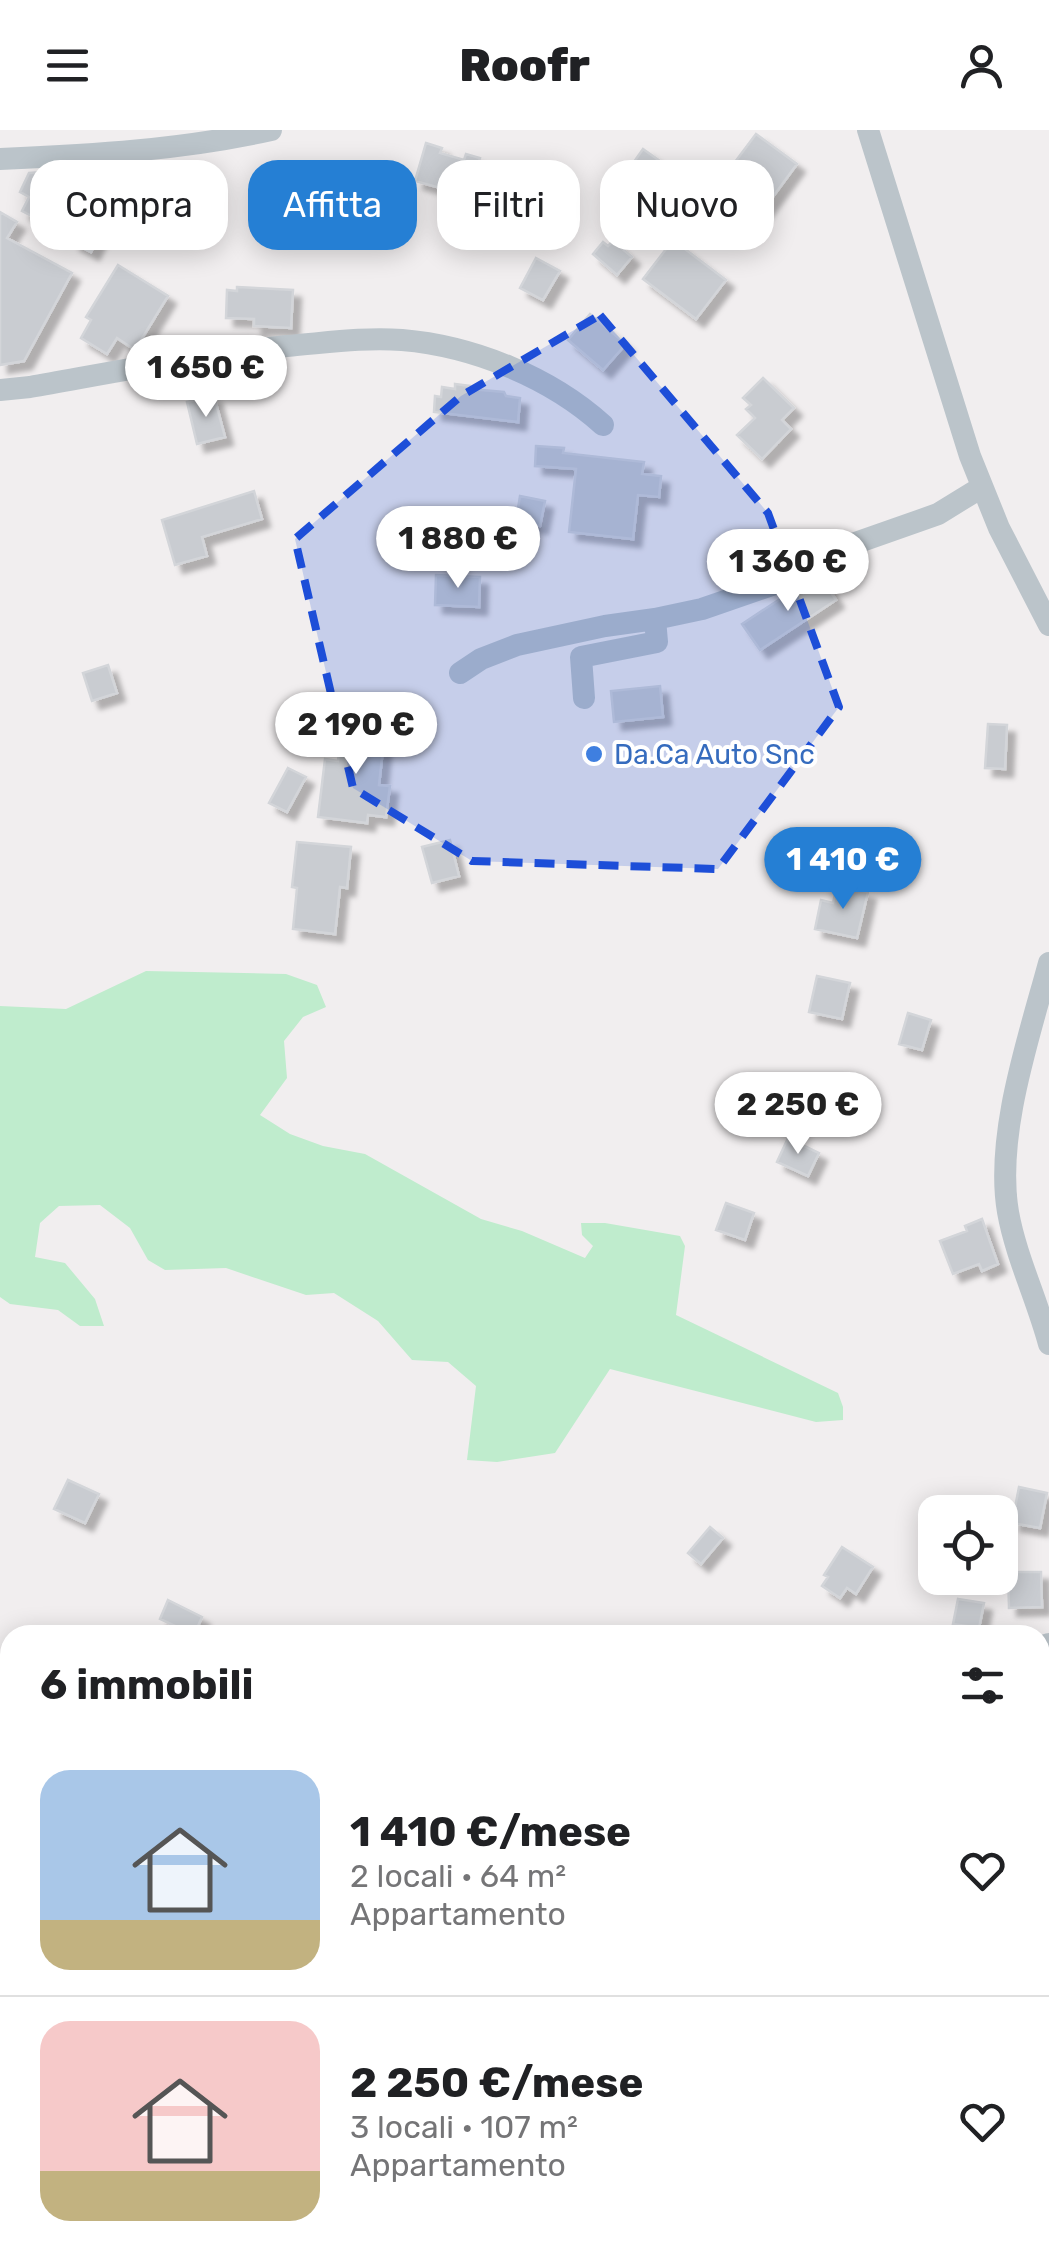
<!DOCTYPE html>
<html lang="it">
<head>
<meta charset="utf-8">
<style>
	:root { --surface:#fff; --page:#f2f2f2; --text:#202124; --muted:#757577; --line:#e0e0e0; --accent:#257fd4 }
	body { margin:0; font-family:Rubik,sans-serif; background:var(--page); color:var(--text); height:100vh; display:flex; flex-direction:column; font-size:38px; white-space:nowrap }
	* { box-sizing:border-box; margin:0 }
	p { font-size:32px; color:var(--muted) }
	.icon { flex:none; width:55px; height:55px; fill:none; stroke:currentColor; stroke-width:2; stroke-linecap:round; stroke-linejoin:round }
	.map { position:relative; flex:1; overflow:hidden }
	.sheet { position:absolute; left:0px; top:1495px; width:1050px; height:642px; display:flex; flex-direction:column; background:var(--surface); border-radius:30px 30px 0 0; box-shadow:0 5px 25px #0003 }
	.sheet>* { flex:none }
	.top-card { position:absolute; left:30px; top:30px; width:990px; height:90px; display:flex; gap:20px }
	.controls { position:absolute; left:918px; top:1365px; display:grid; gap:20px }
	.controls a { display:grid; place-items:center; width:100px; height:100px; border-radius:20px; background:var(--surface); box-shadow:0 5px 25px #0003; font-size:50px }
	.price { position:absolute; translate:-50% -85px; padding:0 22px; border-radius:35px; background:#fff; color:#222; font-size:32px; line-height:65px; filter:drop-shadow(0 2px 5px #0008) }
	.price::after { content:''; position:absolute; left:50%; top:60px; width:30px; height:22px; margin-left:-15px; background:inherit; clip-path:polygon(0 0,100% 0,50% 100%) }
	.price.active { background:var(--accent); color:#fff }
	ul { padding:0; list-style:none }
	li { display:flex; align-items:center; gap:30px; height:250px; padding:0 40px }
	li+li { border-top:2px solid var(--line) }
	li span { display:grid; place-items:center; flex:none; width:280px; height:200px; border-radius:30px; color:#555 }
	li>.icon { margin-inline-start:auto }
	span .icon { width:120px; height:120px; fill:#fffc; stroke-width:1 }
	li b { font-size:42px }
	h2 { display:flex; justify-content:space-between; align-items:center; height:120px; padding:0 40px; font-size:42px }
	.pill { padding:0 35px; border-radius:30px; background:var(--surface); box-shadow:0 5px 25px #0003; font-size:35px; line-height:90px }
	.pill.active { background:var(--accent); color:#fff }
	header { display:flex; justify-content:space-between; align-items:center; height:130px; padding:0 40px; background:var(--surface); font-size:45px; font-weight:800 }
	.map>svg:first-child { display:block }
	.green { fill:#bfeccd }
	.building { fill:#c9ccd1; stroke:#d3d5d9; stroke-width:2.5; filter:url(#shadow) }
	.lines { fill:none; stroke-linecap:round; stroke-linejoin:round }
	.path { stroke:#7ac79b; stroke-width:2.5; stroke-dasharray:8 5; stroke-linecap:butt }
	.minor { stroke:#bbc4ca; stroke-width:22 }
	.marked { fill:#1d4ed8; fill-opacity:0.2; stroke:#1d4ed8; stroke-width:8; stroke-dasharray:20 12; stroke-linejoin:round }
	.shop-dot { fill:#3f7fe0; stroke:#fff; stroke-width:4 }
	.labels { text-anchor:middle; stroke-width:8; stroke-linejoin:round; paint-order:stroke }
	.shop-label { font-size:28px; fill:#366cbe; stroke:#fff; text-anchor:start }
</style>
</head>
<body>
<header><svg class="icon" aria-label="menu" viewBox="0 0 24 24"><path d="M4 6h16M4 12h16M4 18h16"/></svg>Roofr<svg class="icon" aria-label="person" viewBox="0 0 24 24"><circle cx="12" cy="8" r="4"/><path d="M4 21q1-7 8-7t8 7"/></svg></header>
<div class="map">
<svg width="1049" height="2136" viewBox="0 0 1049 2136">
	<defs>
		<filter id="shadow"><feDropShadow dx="8" dy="8" stdDeviation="2.5" flood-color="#0004"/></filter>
	</defs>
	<rect width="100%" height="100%" fill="#f1eeef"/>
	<path class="green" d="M146,841L286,844L317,855L326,877L303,887L284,911L287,948L260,985L290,1004L323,1016L365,1024L481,1089L522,1101L585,1128L593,1116L582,1105L581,1093H605L680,1106L685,1116L676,1185L838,1263L843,1277V1290L816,1292L610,1239L555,1323L497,1332L467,1330L476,1256L448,1232L412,1230L378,1191L334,1163L306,1165L226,1138L165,1140L148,1130L130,1098L100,1075L59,1076L40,1093L35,1127L65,1133L95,1169L104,1196H80L58,1180L10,1174L0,1167V876L66,879Z"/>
	<path class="building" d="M756,4L797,34L758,87L717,56Z
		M426,13L442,18L440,23L464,30L466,24L480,28L469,66L415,51Z
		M643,19L691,53L677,72L629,39Z
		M107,38L129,48L91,122L72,112L78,100L53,87L49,95L22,81L29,67L20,62L29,43L58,41L95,61Z
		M0,82L17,92L7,108L72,143L24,231L0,235Z
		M673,110L726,150L696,189L643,149Z
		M613,111L632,127L617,145L593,124L603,112L608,116Z
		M536,128L560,141L543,170L520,158Z
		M118,135L168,166L135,220L117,208L107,224L81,208L91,190L86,187Z
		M237,157L293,160L291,198L254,196V189L226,188L227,160L237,161Z
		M590,184L626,214L603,240L568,210Z
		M763,248L794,278L782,290L791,299L762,329L737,305L755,288L746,279L751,275L743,268Z
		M455,254L470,256L471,259L504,262L506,266L520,268L518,292L434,282L435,266L441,267L442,257L455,259Z
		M214,266L225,307L197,314L187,272Z
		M536,316L564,318L563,323L644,332L642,344L661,346L659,367L638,365L633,409L569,402L576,339L535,336Z
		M254,361L262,389L202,407L207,426L175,435L162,390Z
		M520,366L545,371L540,396L516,391Z
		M436,445L480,447L479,477L435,475Z
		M823,450L836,470L760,520L742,494L783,467L802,459L804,463Z
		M108,535L117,563L92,571L83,543Z
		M660,556L663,587L614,592L611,561Z
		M354,588L386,591L379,655L390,656L386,687L368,685L367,693L318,687L325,629L338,631L340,615L351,616Z
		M988,594L1007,595L1005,639L985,638Z
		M288,638L306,647L287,682L269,673Z
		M450,710L459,746L432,753L422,717Z
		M297,712L351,717L347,758L340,757L335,804L293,799L297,758L292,757Z
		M837,755L868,762L857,808L815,799L821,770L833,773Z
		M817,846L850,853L842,889L809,882Z
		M908,883L931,890L922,920L899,914Z
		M788,1008L819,1023L808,1046L777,1032Z
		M726,1073L754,1083L745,1110L716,1100Z
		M982,1089L998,1134L982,1141L979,1134L953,1144L940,1111L967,1101L965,1096Z
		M68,1350L99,1364L85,1393L54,1379Z
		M1019,1357L1047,1363L1040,1398L1012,1393Z
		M710,1397L723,1408L701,1434L688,1423Z
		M842,1417L873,1437L856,1464L847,1458L840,1468L822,1456L828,1447L824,1445Z
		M1008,1442H1041L1042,1477L1009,1478Z
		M958,1469L984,1473L979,1498L953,1494Z
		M168,1470L202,1487L194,1505L160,1489Z"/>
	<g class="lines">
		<path class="path" d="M726,2128L729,2136"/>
		<path class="minor" d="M868,0L970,326L999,398L1049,495
			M0,29C91,25 182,20 271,0
			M0,260L30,257C115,242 200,225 287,216C325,213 363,207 402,210C473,216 550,247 603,295
			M460,543L481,529L517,515L605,496L655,489L702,479L792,448L850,415L938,384L982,357
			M584,568L581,527L657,512L655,489
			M1049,833C1029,907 995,1006 1008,1082C1016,1127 1037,1169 1049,1214
			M1040,1517L1049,1514
			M0,1762L10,1771"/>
	</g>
	<path class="marked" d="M600,185L768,383L839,577L718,739L472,731L353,658L295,409L461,266Z"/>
	<circle class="shop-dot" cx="594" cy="624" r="10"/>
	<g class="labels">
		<g class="shop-label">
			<text x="614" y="634">Da.Ca Auto Snc</text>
		</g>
	</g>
</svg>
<div class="controls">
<a><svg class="icon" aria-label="locate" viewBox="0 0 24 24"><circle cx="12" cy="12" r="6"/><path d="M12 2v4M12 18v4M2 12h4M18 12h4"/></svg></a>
</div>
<b class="price" style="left:206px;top:290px">1 650 €</b>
<b class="price" style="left:458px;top:461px">1 880 €</b>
<b class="price" style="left:788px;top:484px">1 360 €</b>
<b class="price" style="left:356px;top:647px">2 190 €</b>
<b class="price active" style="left:843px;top:782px">1 410 €</b>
<b class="price" style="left:798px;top:1027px">2 250 €</b>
<div class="top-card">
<a class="pill">Compra</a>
<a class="pill active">Affitta</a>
<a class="pill">Filtri</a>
<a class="pill">Nuovo</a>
</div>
<section class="sheet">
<h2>6 immobili<svg class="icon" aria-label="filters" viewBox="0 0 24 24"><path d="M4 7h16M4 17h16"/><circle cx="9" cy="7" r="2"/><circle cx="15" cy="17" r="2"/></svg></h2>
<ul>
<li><span style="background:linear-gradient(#a9c7e8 75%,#c2b280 0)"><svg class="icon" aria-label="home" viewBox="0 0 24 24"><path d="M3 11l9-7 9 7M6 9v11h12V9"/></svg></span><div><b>1 410 €/mese</b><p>2 locali · 64 m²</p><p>Appartamento</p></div><svg class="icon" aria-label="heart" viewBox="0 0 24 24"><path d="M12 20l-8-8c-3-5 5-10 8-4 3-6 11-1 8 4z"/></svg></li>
<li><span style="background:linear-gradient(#f6c9c9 75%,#c2b280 0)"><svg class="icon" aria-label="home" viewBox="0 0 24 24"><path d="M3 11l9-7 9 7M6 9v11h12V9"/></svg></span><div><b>2 250 €/mese</b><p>3 locali · 107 m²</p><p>Appartamento</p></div><svg class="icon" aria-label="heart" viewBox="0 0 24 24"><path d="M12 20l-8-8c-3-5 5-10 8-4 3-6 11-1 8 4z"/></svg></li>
</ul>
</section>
</div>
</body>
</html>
